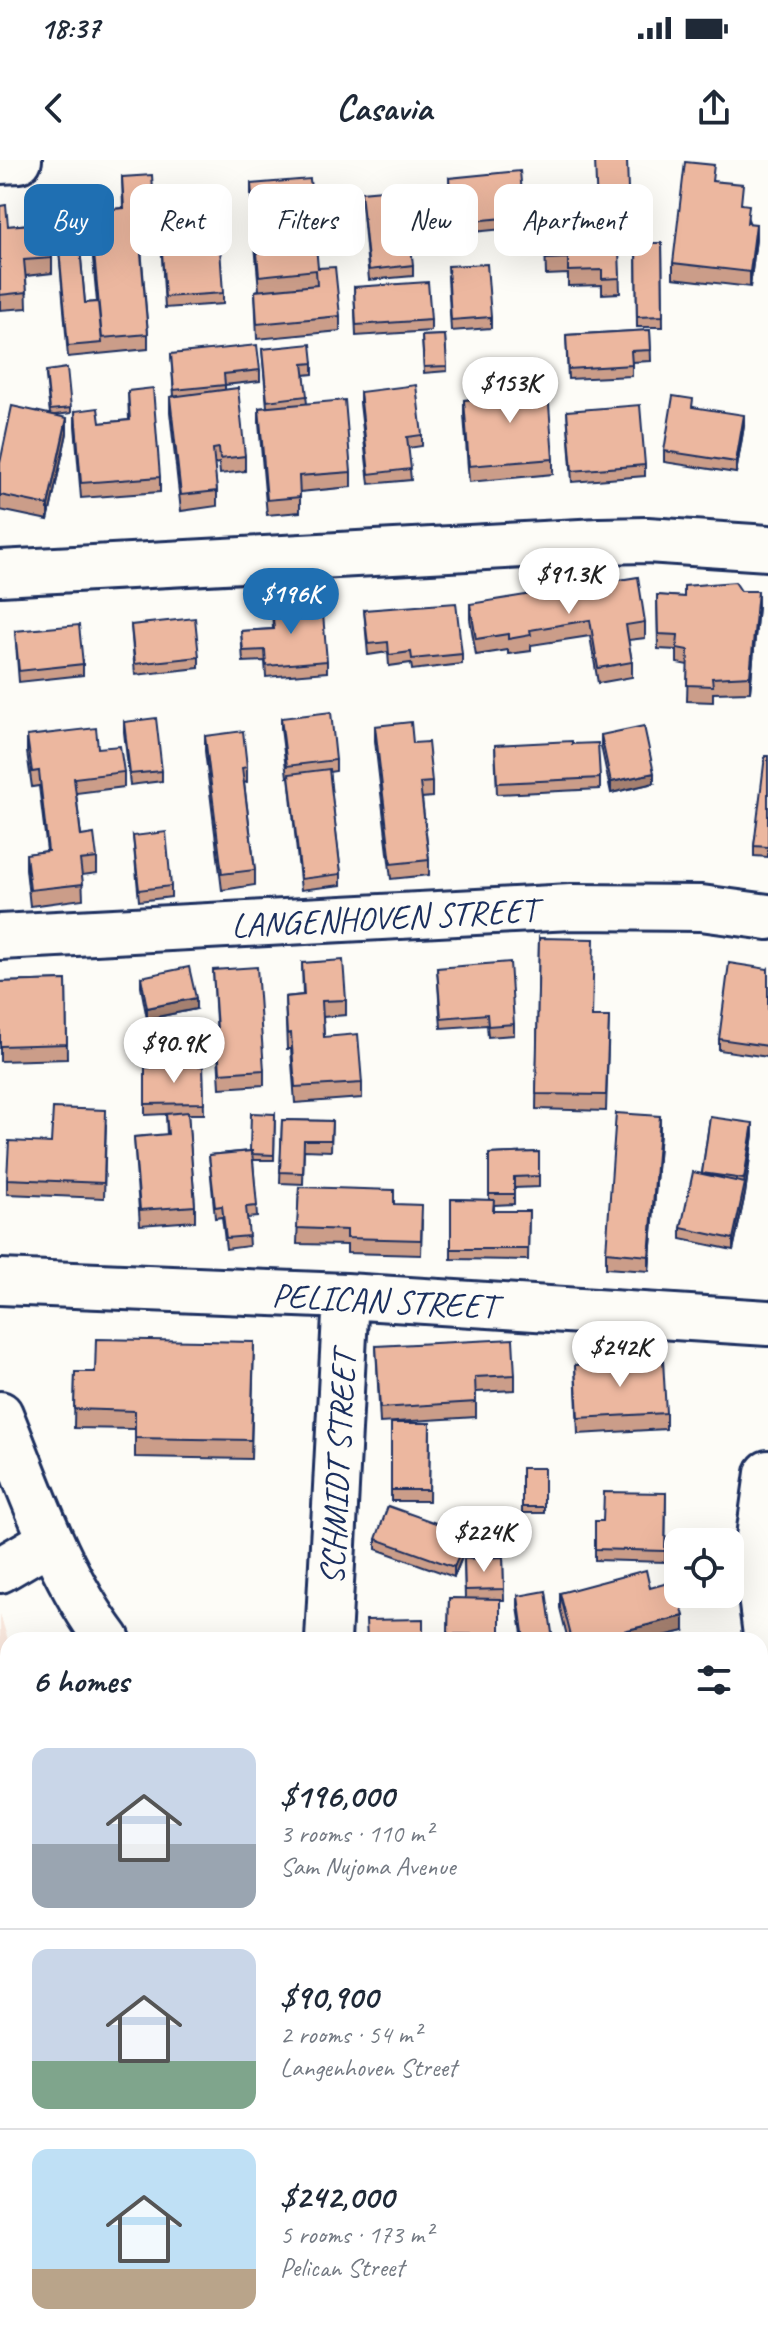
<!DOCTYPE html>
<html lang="en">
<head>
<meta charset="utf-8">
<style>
	:root { --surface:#fff; --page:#f2f2f3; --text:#1f2937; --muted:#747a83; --line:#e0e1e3; --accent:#1f6fb2 }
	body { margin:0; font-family:Caveat,sans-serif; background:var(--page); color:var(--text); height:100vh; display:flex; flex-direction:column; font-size:30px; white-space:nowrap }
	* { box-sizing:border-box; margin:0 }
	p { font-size:26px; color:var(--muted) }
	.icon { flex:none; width:44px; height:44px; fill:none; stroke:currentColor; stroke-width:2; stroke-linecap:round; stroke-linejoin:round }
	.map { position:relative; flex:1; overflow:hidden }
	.details { position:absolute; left:0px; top:1472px; width:768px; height:712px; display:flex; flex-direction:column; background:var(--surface); border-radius:24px 24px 0 0; box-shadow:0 8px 32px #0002 }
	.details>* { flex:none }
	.hud { position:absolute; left:24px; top:24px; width:720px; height:72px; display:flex; gap:16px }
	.tools { position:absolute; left:664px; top:1368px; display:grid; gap:16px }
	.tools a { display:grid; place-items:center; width:80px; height:80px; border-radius:16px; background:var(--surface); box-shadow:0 8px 32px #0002; font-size:40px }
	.price { position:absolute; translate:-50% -68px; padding:0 18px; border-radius:28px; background:#fff; color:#222; font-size:26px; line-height:52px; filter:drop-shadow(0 2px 4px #0008) }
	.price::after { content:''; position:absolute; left:50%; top:48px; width:24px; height:18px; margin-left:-12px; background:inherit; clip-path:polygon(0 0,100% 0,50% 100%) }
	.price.active { background:var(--accent); color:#fff }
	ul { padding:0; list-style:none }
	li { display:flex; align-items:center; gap:24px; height:200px; padding:0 32px }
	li+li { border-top:2px solid var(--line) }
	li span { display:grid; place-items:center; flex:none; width:224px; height:160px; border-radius:16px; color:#555 }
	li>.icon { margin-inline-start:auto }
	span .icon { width:96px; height:96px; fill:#fffc; stroke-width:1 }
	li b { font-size:34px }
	h2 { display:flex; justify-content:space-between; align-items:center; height:96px; padding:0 32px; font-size:34px }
	.tag { padding:0 28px; border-radius:16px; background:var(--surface); box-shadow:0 8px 32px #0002; font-size:28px; line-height:72px }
	.tag.active { background:var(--accent); color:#fff }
	.status { display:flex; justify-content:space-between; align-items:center; height:56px; padding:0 40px; background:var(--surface); direction:ltr }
	.status svg { height:22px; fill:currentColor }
	header { display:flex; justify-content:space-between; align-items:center; height:104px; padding:0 32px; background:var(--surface); font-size:36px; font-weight:700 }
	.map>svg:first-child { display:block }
	.built { fill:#f8e7dd }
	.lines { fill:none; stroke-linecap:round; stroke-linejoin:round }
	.minor-casing { stroke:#1b2f5e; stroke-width:50 }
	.minor { stroke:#fdfcf7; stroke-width:44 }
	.wall { fill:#cb9d89; stroke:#1b2f5e; stroke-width:2 }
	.shaded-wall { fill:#a5806f; stroke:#1b2f5e; stroke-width:2 }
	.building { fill:#ecb79f; stroke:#1b2f5e; stroke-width:2 }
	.labels { text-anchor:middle; stroke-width:7; stroke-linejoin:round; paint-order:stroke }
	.street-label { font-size:34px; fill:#1b2f5e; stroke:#fdfcf7 }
</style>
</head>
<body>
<div class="status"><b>18:37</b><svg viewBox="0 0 49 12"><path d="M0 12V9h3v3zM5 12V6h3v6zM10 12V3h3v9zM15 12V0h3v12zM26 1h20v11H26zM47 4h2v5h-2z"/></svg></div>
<header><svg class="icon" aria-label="back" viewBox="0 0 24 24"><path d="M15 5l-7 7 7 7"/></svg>Casavia<svg class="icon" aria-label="share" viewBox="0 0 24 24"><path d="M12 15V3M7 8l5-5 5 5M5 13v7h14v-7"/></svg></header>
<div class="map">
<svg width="768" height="2184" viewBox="0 0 768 2184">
	<rect width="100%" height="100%" fill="#fdfcf7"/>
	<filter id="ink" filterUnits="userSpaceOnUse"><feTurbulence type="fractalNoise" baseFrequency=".0125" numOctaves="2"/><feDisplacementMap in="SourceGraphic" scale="16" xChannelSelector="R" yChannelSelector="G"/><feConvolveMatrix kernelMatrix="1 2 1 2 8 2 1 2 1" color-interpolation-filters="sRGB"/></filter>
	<g filter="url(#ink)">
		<path class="built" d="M0,1454L8,1480V2176H395L396,2184H0Z"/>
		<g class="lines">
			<defs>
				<path id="minor" d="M0,1L19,0
					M0,413L599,381L647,380L768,388
					M0,777L571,747L701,748L768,757
					M0,1122L346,1136L768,1163
					M0,1254C31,1330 58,1414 108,1480
					M768,1313L756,1398L768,1490
					M0,1410L51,1380
					M328,1480L346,1136
					M760,1699L768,1698
					M474,2176L476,2184"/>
			</defs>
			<use href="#minor" class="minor-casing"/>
			<use href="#minor" class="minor"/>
		</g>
		<path class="wall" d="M122,17L154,46V61L139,63L148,174V189L68,197L57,66L88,81V87L80,88L85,143L97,142L90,66V51L123,48Z
			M449,18L524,56V67L453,74Z
			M713,21L742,44L756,79L750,127L673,118V103Z
			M251,24L318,108L340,156V171L257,179L255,131L259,130L251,39Z
			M29,28L52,98V113L26,116L27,148L0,150V46L8,66L31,64Z
			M361,32L413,105V116L369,120Z
			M587,49L629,60V75H618L620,133L602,134V125L568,126V114L546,115L544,53Z
			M160,62L223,133V144L165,148Z
			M636,83H662L663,167H637Z
			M448,117L491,157V168L451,171Z
			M354,127L431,160V171L356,176Z
			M650,170L651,201L632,202V216L568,219L566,175Z
			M445,175L447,211L424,213L422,176Z
			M262,189L313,203V214L304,215L307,244L351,312V327L300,332V352L267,355L259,263V248L267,247Z
			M171,194L260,210V221L225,225V230L245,296V311L220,314L219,303L214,304L217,331V346L181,351L170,252V237L174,236Z
			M46,216L71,248V253L55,255L67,273L48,360L0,350V303L50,254Z
			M503,221L553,299V314L469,322L464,255V240L503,237Z
			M128,231L160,317V332L81,338L75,266V251L100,263L129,260Z
			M360,232L422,275V286L408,288L411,320L369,324L360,243Z
			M693,247L744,266L736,313L664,302V291Z
			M567,251L645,305V316L572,322Z
			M741,431L758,446L750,532L713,533V542L687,541L688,505L677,503V490L658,489L657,435L684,437Z
			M470,444L645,462V478L628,480L632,502V517L598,523L590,476L531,485V491L508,494V490L476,495L470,459Z
			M272,447L327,501V512L266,517L265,501L243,502L241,471L273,469Z
			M364,450L462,494V504L412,510L411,503L389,506L388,492L368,495Z
			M131,465L199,497V508L135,515Z
			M15,471L83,504V515L19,522Z
			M281,558L336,600V611L329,612L341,714V725L301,730L289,616L287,617L281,568Z
			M124,562L162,611V621L130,625L124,572Z
			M375,566L413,583L432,622V637L422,638L429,700V715L391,719L375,581Z
			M601,575L654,623L611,633L601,586Z
			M27,576L98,588L124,612V627L76,633L81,676L97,698V713L82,715L83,739L30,746L26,709V694L47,691L39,626L32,627L27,592Z
			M205,576L247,607V622L244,623L255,710V725L222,730L205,591Z
			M572,584L600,618V629L497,634L495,585Z
			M768,596V697L754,696V686Z
			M133,676L171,726V737L139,741Z
			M539,778L592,857H609L606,951L536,949Z
			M302,803L346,840V855L323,857L324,877L362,923V938L295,943L291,889H287L285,837L303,835Z
			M437,808L514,864V875L488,877L487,865L441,868Z
			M768,809V897L719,890V879Z
			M213,810L264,910V925L220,928Z
			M141,817L196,849L147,859L141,827Z
			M66,820L67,899L0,901V822Z
			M203,906L204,954H188L195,1046V1061L140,1065L134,977L167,975L166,954L145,955V908Z
			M275,954L274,1000H253L257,1057L247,1058L249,1086L226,1089L222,1057L215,1058L209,995L250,991Z
			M710,957L753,974L745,1034L733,1090L681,1079V1068L702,1014Z
			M282,960L332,961L331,991L304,990L303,1024L280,1023Z
			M106,965L104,1038L7,1034V1019L51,983Z
			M660,972L649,1111L606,1108V1092Z
			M539,992V1027L514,1028V1044L494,1045V1051H529L528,1100L451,1099V1039L489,1040V994Z
			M299,1027L422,1060L421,1095L347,1093V1085L297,1084Z
			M254,1182L251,1299L135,1297V1269L74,1268L75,1212H95Z
			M376,1186L515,1215V1230L476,1232V1257L380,1263Z
			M575,1205L666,1253V1269L578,1274Z
			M391,1263H430L429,1341H391Z
			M522,1308H544V1353H522Z
			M666,1333L665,1402L595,1400V1361H603Z
			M376,1379L467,1385L454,1417L376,1389Z
			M503,1397L504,1440H500V1480H448L449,1438L465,1439L464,1399Z
			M650,1428L684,1471L647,1480H568L560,1448V1433Z
			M518,1436L553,1480H523L518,1447Z
			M8,1521V1591L0,1592V1522Z
			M8,1623V1691L0,1692V1624Z
			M8,1705V1773L0,1774V1706Z
			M8,1796V1861L0,1862V1797Z
			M8,1901V1961L0,1962V1903Z
			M8,2049V2108L0,2109V2050Z"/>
		<path class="shaded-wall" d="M756,64V79L750,127V112Z
			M744,255V266L736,313V302Z
			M67,258V273L48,360V345Z
			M758,431V446L750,532V516Z
			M654,613V623L611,633V622Z
			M196,838V849L147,859V848Z
			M660,956V972L649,1111V1096Z
			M753,963V974L745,1034L733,1090V1079L744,1024Z
			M467,1374V1385L454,1417V1407Z
			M684,1456V1471L647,1480H587Z"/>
		<path class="building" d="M595,0H627L629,60H618L620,118L602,119V110L568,111V98L546,99L544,38L586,36L587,49H597Z
			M685,2L714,5L712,21L743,24L741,44L749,45L747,63L756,64L750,112L673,103Z
			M520,11L524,56L453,63L449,18Z
			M152,15L154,46L137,48L148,174L102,178L90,51L124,48L122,17Z
			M310,19L318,108L335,107L340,156L257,164L255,131L317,125L316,110L259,116L251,24Z
			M46,26L52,98L24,100L27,132L0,135V46L6,45L8,66L32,64L29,28Z
			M405,28L413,105L369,110L361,32Z
			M85,57L88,81L60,84L57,60Z
			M218,58L223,133L165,137L160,62Z
			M636,83H662L663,156L637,157Z
			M80,88L85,143L98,142L102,183L68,186L59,89Z
			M487,104L491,157L451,160L448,106Z
			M428,122L431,160L356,165L354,127Z
			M650,170L651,190L631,191L632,205L568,209L566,175Z
			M445,175L447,206L424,207L422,176Z
			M311,184L313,203L303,204L307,236L267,241L262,189Z
			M257,185L260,210L224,214L225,225L174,230L171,194Z
			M67,208L71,248L50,250L46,211Z
			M547,217L553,299L469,306L464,240L504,237L503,221Z
			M416,225L422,275L407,277L411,309L369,314L360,232Z
			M153,228L160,317L81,323L75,251L98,248L100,263L130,260L128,231Z
			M238,228L245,296L220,299L219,288L213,289L217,331L181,335L170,237Z
			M673,236L693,239L692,247L744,255L736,302L664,291Z
			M345,240L351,312L299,316L300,337L267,340L259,248Z
			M640,245L645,305L572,311L567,251Z
			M12,246L67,258L48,345L0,335V303Z
			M638,417L645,462L626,465L632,502L598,508L590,460L530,470L531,475L508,479V474L476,479L470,444Z
			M735,422L741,431H758L750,516L712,518L713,526L687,525L688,490L677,488L678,475L658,474L657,435L684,437V426Z
			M322,443L327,501L266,506L265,490L243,491L241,471L274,469L272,447Z
			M456,443L462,494L412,499L411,492L389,495L388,482L368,484L364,450Z
			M195,458L199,497L135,504L131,465Z
			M79,465L83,504L19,511L15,471Z
			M331,552L336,600L287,606L281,558Z
			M156,558L162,611L130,614L124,562Z
			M411,562L413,583L428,582L432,622L420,623L429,700L391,704L375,566Z
			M644,566L654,613L611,622L601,575Z
			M96,568L98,588L120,586L124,612L74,618L81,676L94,674L97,698L80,700L83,724L30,730L26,694L48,691L39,611L32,612L27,576Z
			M243,571L247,607L242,608L255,710L222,714L205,576Z
			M572,581V584L598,583L600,618L497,623L495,585Z
			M765,596H768V687L754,686Z
			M329,609L341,714L301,719L289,614Z
			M166,672L171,726L139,730L133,676Z
			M539,778L594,779L592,857H609L606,935L536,934Z
			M343,800L346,840L322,841L324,877L358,874L362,923L295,927L291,873L287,874L285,837L304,835L302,803Z
			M510,802L514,864L488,866L487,854L441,858L437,808Z
			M729,803L768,809V886L719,879Z
			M189,807L196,838L147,848L141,817Z
			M257,807L264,910L220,913L213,810Z
			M66,820L67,884L0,886V822Z
			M203,906L204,943L145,944V908Z
			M53,948L106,950L104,1023L7,1019L9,981L51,983Z
			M188,952L195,1046L140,1050L134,977L168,974L166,954Z
			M251,953L275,954L274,995L252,994V991H250Z
			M616,953L660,956L649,1096L606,1092Z
			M710,957L753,963L744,1019L702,1013Z
			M282,960L332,961L331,980H304L303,1013L280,1012Z
			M252,991L257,1046L246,1047L249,1076L226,1078L222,1046L215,1047L209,995Z
			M539,992V1016L514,1017V1034H489V994Z
			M693,1012L745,1023L733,1079L681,1068Z
			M299,1027L394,1030V1044L422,1045L421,1080L347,1078V1070L297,1068Z
			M451,1039L494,1040L493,1051H529L528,1089H451Z
			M96,1179L254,1182L251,1280L135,1278V1251L74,1249L75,1212H95Z
			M513,1179L515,1215L475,1217L476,1242L380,1248L376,1186Z
			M663,1200L666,1253L578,1258L575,1205Z
			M391,1263H430L429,1330H391Z
			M522,1308H544V1347H522Z
			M604,1332L666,1333L665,1391L595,1389V1361H603Z
			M388,1346L467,1374L454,1407L376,1379Z
			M503,1397L504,1429L465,1430L464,1399Z
			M646,1410L650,1428L675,1421L684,1456L587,1480H572L560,1433Z
			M546,1431L553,1480H524L518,1436Z
			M449,1438L500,1439V1475L448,1474Z
			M423,1459V1480H367L366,1460Z
			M8,1521V1576L0,1577V1522Z
			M8,1623V1675L0,1677V1624Z
			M8,1705V1758L0,1759V1706Z
			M8,1796V1846L0,1847V1797Z
			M8,1901V1946L0,1947V1903Z
			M8,2049V2093L0,2094V2050Z
			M131,2176H291L292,2184H132Z
			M589,2176H630L631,2184H564L590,2181Z"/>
	</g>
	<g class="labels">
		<g class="street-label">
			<text transform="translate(384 757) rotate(-3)" y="12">LANGENHOVEN STREET</text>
			<text transform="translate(384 1140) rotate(3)" y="12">PELICAN STREET</text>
			<text transform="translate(337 1308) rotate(-87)" y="12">SCHMIDT STREET</text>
		</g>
	</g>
</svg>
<div class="tools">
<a><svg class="icon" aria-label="locate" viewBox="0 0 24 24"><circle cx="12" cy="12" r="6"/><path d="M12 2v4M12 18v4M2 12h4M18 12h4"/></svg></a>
</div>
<b class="price" style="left:510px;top:265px">$153K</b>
<b class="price" style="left:569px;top:456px">$91.3K</b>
<b class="price active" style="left:291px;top:476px">$196K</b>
<b class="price" style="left:174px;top:925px">$90.9K</b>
<b class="price" style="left:620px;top:1229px">$242K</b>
<b class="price" style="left:484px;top:1414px">$224K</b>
<div class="hud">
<a class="tag active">Buy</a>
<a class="tag">Rent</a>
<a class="tag">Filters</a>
<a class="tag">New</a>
<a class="tag">Apartment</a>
</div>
<section class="details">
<h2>6 homes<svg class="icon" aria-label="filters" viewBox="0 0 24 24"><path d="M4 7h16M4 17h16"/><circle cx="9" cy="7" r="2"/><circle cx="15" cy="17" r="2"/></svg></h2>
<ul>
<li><span style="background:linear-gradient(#c9d6e8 60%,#9aa5b1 0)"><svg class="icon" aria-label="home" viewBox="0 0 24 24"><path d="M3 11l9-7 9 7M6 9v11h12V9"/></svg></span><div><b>$196,000</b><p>3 rooms · 110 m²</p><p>Sam Nujoma Avenue</p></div></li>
<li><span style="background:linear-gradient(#c9d6e8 70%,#7fa58c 0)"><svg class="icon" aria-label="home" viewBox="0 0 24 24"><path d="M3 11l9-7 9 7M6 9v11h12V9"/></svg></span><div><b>$90,900</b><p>2 rooms · 54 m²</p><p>Langenhoven Street</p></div></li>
<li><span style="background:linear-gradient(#bfe0f5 75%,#b9a48a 0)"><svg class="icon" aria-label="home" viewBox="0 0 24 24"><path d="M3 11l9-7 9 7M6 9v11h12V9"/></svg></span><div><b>$242,000</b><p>5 rooms · 173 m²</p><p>Pelican Street</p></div></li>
</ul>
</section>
</div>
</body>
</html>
